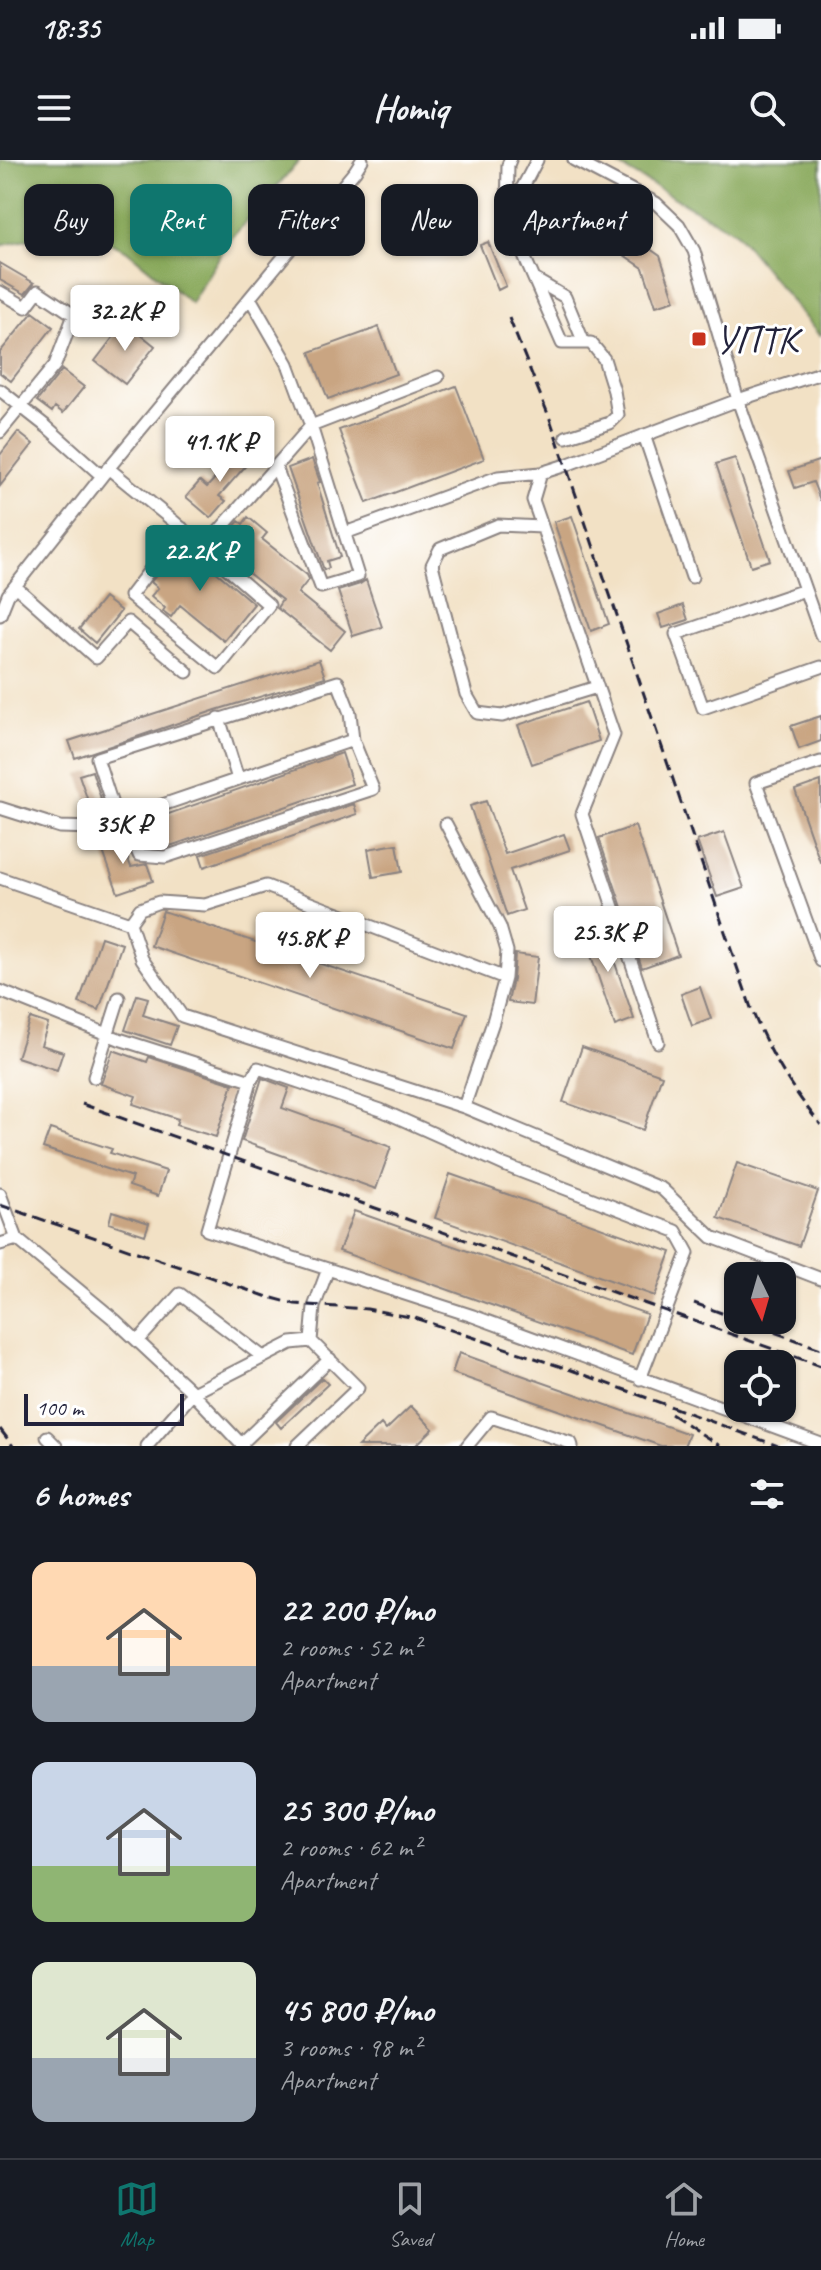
<!DOCTYPE html>
<html lang="en">
<head>
<meta charset="utf-8">
<style>
	:root { --surface:#171b24; --page:#20242c; --text:#f1f3f6; --muted:#9ea1a6; --line:#363941; --accent:#0f766e }
	body { margin:0; font-family:Caveat,sans-serif; background:var(--page); color:var(--text); height:100vh; display:flex; flex-direction:column; font-size:30px; white-space:nowrap }
	* { box-sizing:border-box; margin:0 }
	p { font-size:26px; color:var(--muted) }
	.icon { flex:none; width:44px; height:44px; fill:none; stroke:currentColor; stroke-width:2; stroke-linecap:round; stroke-linejoin:round }
	.map { position:relative; height:1286px; overflow:hidden }
	.details { display:flex; flex-direction:column; background:var(--surface); flex:1 }
	.details>* { flex:none }
	.hud { position:absolute; left:24px; top:24px; width:774px; height:72px; display:flex; gap:16px }
	.needle { width:52px; rotate:175deg }
	.fabs { position:absolute; left:724px; top:1102px; display:grid; gap:16px }
	.fabs a { display:grid; place-items:center; width:72px; height:72px; border-radius:16px; background:var(--surface); box-shadow:0 2px 6px #0004; font-size:40px }
	.scale { position:absolute; left:24px; bottom:20px; width:160px; box-sizing:border-box; padding-left:8px; border:4px solid #22223b; border-top:0; font-size:22px; line-height:28px; white-space:nowrap; color:#22223b; -webkit-text-stroke:6px #fff; paint-order:stroke }
	.price { position:absolute; translate:-50% -68px; padding:0 18px; border-radius:8px; background:#fff; color:#222; font-size:26px; line-height:52px; filter:drop-shadow(0 2px 4px #0008) }
	.price::after { content:''; position:absolute; left:50%; top:48px; width:24px; height:18px; margin-left:-12px; background:inherit; clip-path:polygon(0 0,100% 0,50% 100%) }
	.price.selected { background:var(--accent); color:#fff }
	ul { padding:0; list-style:none }
	li { display:flex; align-items:center; gap:24px; height:200px; padding:0 32px }
	li span { display:grid; place-items:center; flex:none; width:224px; height:160px; border-radius:16px; color:#555 }
	li>.icon { margin-inline-start:auto }
	span .icon { width:96px; height:96px; fill:#fffc; stroke-width:1 }
	li b { font-size:34px }
	h2 { display:flex; justify-content:space-between; align-items:center; height:96px; padding:0 32px; font-size:34px }
	.tag { padding:0 28px; border-radius:16px; background:var(--surface); box-shadow:0 2px 6px #0004; font-size:28px; line-height:72px }
	.tag.selected { background:var(--accent); color:#fff }
	.status { display:flex; justify-content:space-between; align-items:center; height:56px; padding:0 40px; background:var(--surface); direction:ltr }
	.status svg { height:22px; fill:currentColor }
	header { display:flex; justify-content:space-between; align-items:center; height:104px; padding:0 32px; background:var(--surface); font-size:36px; font-weight:800 }
	.menu { display:flex; justify-content:space-around; align-items:center; height:112px; border-top:2px solid var(--line); background:var(--surface); font-size:22px; color:var(--muted) }
	.menu a { display:grid; justify-items:center; gap:4px }
	.menu .selected { color:var(--accent) }
	.map>svg:first-child { display:block }
	.forest { fill:#89a95c; stroke:#56664c; stroke-width:2 }
	.building { fill:#c9a582 }
	.lines { fill:none; stroke-linecap:round; stroke-linejoin:round }
	.minor-casing { stroke:#8a8280; stroke-width:15 }
	.minor { stroke:#fff; stroke-width:11 }
	.rail { stroke:#22223b; stroke-width:3; stroke-dasharray:12 6; stroke-linecap:butt }
	.poi-dot { fill:#c8321e; stroke:#fff; stroke-width:3 }
	.labels { text-anchor:middle; stroke-width:6; stroke-linejoin:round; paint-order:stroke }
	.poi-label { font-size:40px; fill:#22223b; stroke:#fff; text-anchor:start }
</style>
</head>
<body>
<div class="status"><b>18:35</b><svg viewBox="0 0 49 12"><path d="M0 12V9h3v3zM5 12V6h3v6zM10 12V3h3v9zM15 12V0h3v12zM26 1h20v11H26zM47 4h2v5h-2z"/></svg></div>
<header><svg class="icon" aria-label="menu" viewBox="0 0 24 24"><path d="M4 6h16M4 12h16M4 18h16"/></svg>Homiq<svg class="icon" aria-label="search" viewBox="0 0 24 24"><circle cx="10" cy="10" r="6"/><path d="M15 15l6 6"/></svg></header>
<div class="map">
<svg width="821" height="1286" viewBox="0 0 821 1286">
	<rect width="100%" height="100%" fill="#fff"/>
	<filter id="ink" filterUnits="userSpaceOnUse"><feTurbulence type="fractalNoise" baseFrequency=".0125" numOctaves="2"/><feDisplacementMap in="SourceGraphic" scale="16" xChannelSelector="R" yChannelSelector="G"/><feConvolveMatrix kernelMatrix="1 2 1 2 8 2 1 2 1" color-interpolation-filters="sRGB"/></filter>
	<filter id="wash" filterUnits="userSpaceOnUse"><feTurbulence type="fractalNoise" baseFrequency=".006" numOctaves="4" result="noise"/><feDisplacementMap in="SourceGraphic" scale="32" xChannelSelector="R" yChannelSelector="G"/><feGaussianBlur stdDeviation="1.8" result="paint"/><feColorMatrix in="noise" values="0 0 0 0 0 0 0 0 0 0 0 0 0 0 0 0 0 1.4 0 .05"/><feComposite in="paint" operator="in"/></filter>
	<g filter="url(#wash)">
		<rect width="100%" height="100%" fill="#f2e1c5"/>
		<path class="forest" d="M0,0H300L229,81L191,143L126,90L78,68L0,86Z
			M609,0H821V175H819L736,73Z"/>
		<g id="blocks">
			<path class="building" d="M556,50L567,80L541,91L529,61Z
				M636,79L660,96L675,140L656,146L643,108L624,95Z
				M488,82L506,126L498,130L480,85Z
				M0,103L34,123L25,134L0,120Z
				M33,152L53,167L11,221L0,213V192Z
				M125,162L155,186L125,224L95,201Z
				M379,167L396,214L328,239L310,192Z
				M62,210L84,227L63,253L55,247L52,252L37,241Z
				M456,226L484,299L367,343L339,270Z
				M18,272L33,284L0,326V295Z
				M246,285L257,293L219,336L226,341L211,358L186,337L200,321L207,327Z
				M735,298L770,400L751,406L716,304Z
				M312,299L320,322L317,323L340,397L327,401L329,408L324,410L288,308Z
				M821,300V340H820L813,322L795,328L789,311Z
				M572,356L609,464L591,471L554,362Z
				M248,357L267,373L262,379L307,415L309,419L298,433L345,471L330,490L277,448L282,440L216,387L239,361L243,364Z
				M182,383L254,444L224,481L180,445L171,457L163,451L165,448L151,436L158,428L151,422Z
				M366,420L382,467L353,476L338,431L360,424Z
				M104,438L121,451L95,483L79,469Z
				M683,445L688,460L663,468L658,454Z
				M319,500L325,517L216,550L75,598L69,581Z
				M586,542L599,581L532,604L518,565Z
				M821,556V581L799,589L791,566Z
				M342,593L352,624L167,687L157,658Z
				M92,611L101,639L89,644L79,615Z
				M821,621V702H820L795,630Z
				M486,641L505,694L564,674L570,690L510,710L524,750L507,756L470,646Z
				M354,644L357,654L204,707L200,695Z
				M635,666L678,795L642,808L599,678Z
				M724,672L744,728L717,737L697,681Z
				M119,674L131,707L147,704L153,721L118,733L99,680Z
				M397,684L402,712L373,717L368,689Z
				M163,751L467,853L454,889L151,786Z
				M601,762L634,859L615,866L582,769Z
				M101,777L122,784L99,850L79,843Z
				M515,794L538,797L532,845L508,842L513,819Z
				M700,827L711,859L692,866L681,834Z
				M137,835L148,838L143,855L177,866L170,885L125,870Z
				M30,858L48,864L41,885L63,892L57,910L17,897Z
				M582,887L662,915L643,970L563,942Z
				M113,890L147,902L149,897L233,924L216,977L176,965L178,959L133,944L136,936L101,924Z
				M262,918L289,928L282,948L391,987L376,1029L242,981Z
				M50,969L112,989L110,993L166,1011L158,1036L129,1026L132,1017L43,988Z
				M737,1003L818,1031L799,1086L718,1058Z
				M450,1014L671,1092L655,1136L435,1058Z
				M112,1051L149,1063L145,1075L109,1063Z
				M354,1051L647,1154L632,1195L339,1091Z
				M459,1193L689,1274L684,1286H661L452,1213Z
				M322,1218L328,1224L281,1268L276,1262Z
				M411,1246L433,1269L415,1286H358L381,1264L386,1270Z"/>
		</g>
	</g>
	<g filter="url(#ink)">
		<use href="#blocks" fill-opacity="0" stroke="#8a8280" stroke-width="2"/>
		<g class="lines">
			<defs>
				<path id="minor" d="M537,0L507,57L562,183H591L604,199L614,231L618,255L610,263L566,277
					M574,0L656,43L679,65L694,91L738,240L821,475
					M507,55L508,5L510,0
					M534,119L565,137L584,183
					M0,132L26,147L38,131L74,155L55,205L0,272
					M250,138L288,204L311,266L358,416L321,427L276,307
					M0,230L47,267L102,316
					M644,275L692,417
					M108,308L172,360L269,445L218,508L130,436L182,368
					M541,313L533,340L614,575L582,654L658,882
					M542,367L498,365L440,389L432,405L466,534L477,553L502,556L597,527
					M345,373L498,317L541,313L566,305L738,240L821,213
					M204,388L311,266L438,217
					M15,426L96,498L128,462L187,512
					M805,430L676,474L703,548L821,507
					M0,455L8,435L102,316L355,11L362,0
					M219,558L238,619
					M821,602L756,623L821,801
					M0,648L60,667L94,668L124,658L353,580L373,629L165,697L139,695L124,658
					M117,660L97,598L338,522L350,553L353,580
					M446,664L500,767L507,791L505,818L493,862L464,947
					M0,718L130,763
					M130,763L142,799L182,856L464,947L662,1029L712,1077L821,1119
					M130,763L140,749L159,742L205,745L266,726L505,818
					M0,831L119,879L251,921L207,1070L473,1156L821,1284
					M94,917L119,838
					M251,921L258,908L381,950L504,1005L676,1071L688,1093L640,1219
					M0,1034L17,1079L115,1160L189,1229L243,1286
					M0,1084L17,1079
					M138,1181L180,1134L263,1197
					M47,1277L56,1286
					M241,1284L330,1199
					M147,1286L193,1233L291,1183L311,1181
					M297,1286L358,1228L311,1181L314,1147L328,1109
					M467,1286L491,1257L571,1283L572,1286"/>
			</defs>
			<use href="#minor" class="minor-casing"/>
			<use href="#minor" class="minor"/>
			<path class="rail" d="M509,158L550,259L751,848C769,892 791,929 821,965
				M82,944L821,1206
				M0,1045L265,1136L295,1144L367,1149L415,1158L574,1211L778,1286
				M694,1143L738,1159
				M741,1160L821,1189
				M671,1254L720,1286
				M0,1269L13,1286"/>
		</g>
	</g>
	<rect class="poi-dot" x="691" y="171" width="16" height="16" rx="4"/>
	<g class="labels">
		<g class="poi-label">
			<text x="715" y="193">УПТК</text>
		</g>
	</g>
</svg>
<div class="fabs">
<a><svg class="needle" viewBox="-14 -14 28 28"><path d="M0-13l5 13h-10z" fill="#e53935"/><path d="M0 13l5-13h-10z" fill="#9ea1a6"/></svg></a>
<a><svg class="icon" aria-label="locate" viewBox="0 0 24 24"><circle cx="12" cy="12" r="6"/><path d="M12 2v4M12 18v4M2 12h4M18 12h4"/></svg></a>
</div>
<div class="scale">100 m</div>
<b class="price" style="left:125px;top:193px">32.2K ₽</b>
<b class="price" style="left:220px;top:324px">41.1K ₽</b>
<b class="price selected" style="left:200px;top:433px">22.2K ₽</b>
<b class="price" style="left:123px;top:706px">35K ₽</b>
<b class="price" style="left:608px;top:814px">25.3K ₽</b>
<b class="price" style="left:310px;top:820px">45.8K ₽</b>
<div class="hud">
<a class="tag">Buy</a>
<a class="tag selected">Rent</a>
<a class="tag">Filters</a>
<a class="tag">New</a>
<a class="tag">Apartment</a>
</div>
</div>
<section class="details">
<h2>6 homes<svg class="icon" aria-label="filters" viewBox="0 0 24 24"><path d="M4 7h16M4 17h16"/><circle cx="9" cy="7" r="2"/><circle cx="15" cy="17" r="2"/></svg></h2>
<ul>
<li><span style="background:linear-gradient(#ffd9b3 65%,#9aa5b1 0)"><svg class="icon" aria-label="home" viewBox="0 0 24 24"><path d="M3 11l9-7 9 7M6 9v11h12V9"/></svg></span><div><b>22 200 ₽/mo</b><p>2 rooms · 52 m²</p><p>Apartment</p></div></li>
<li><span style="background:linear-gradient(#c9d6e8 65%,#8fb573 0)"><svg class="icon" aria-label="home" viewBox="0 0 24 24"><path d="M3 11l9-7 9 7M6 9v11h12V9"/></svg></span><div><b>25 300 ₽/mo</b><p>2 rooms · 62 m²</p><p>Apartment</p></div></li>
<li><span style="background:linear-gradient(#dfe7d0 60%,#9aa5b1 0)"><svg class="icon" aria-label="home" viewBox="0 0 24 24"><path d="M3 11l9-7 9 7M6 9v11h12V9"/></svg></span><div><b>45 800 ₽/mo</b><p>3 rooms · 98 m²</p><p>Apartment</p></div></li>
</ul>
</section>
<nav class="menu">
<a class="selected"><svg class="icon" aria-label="map" viewBox="0 0 24 24"><path d="M3 6l6-2 6 2 6-2v14l-6 2-6-2-6 2zM9 4v14M15 6v14"/></svg>Map</a>
<a><svg class="icon" aria-label="saved" viewBox="0 0 24 24"><path d="M7 4h10v16l-5-4-5 4z"/></svg>Saved</a>
<a><svg class="icon" aria-label="home" viewBox="0 0 24 24"><path d="M3 11l9-7 9 7M6 9v11h12V9"/></svg>Home</a>
</nav>
</body>
</html>
